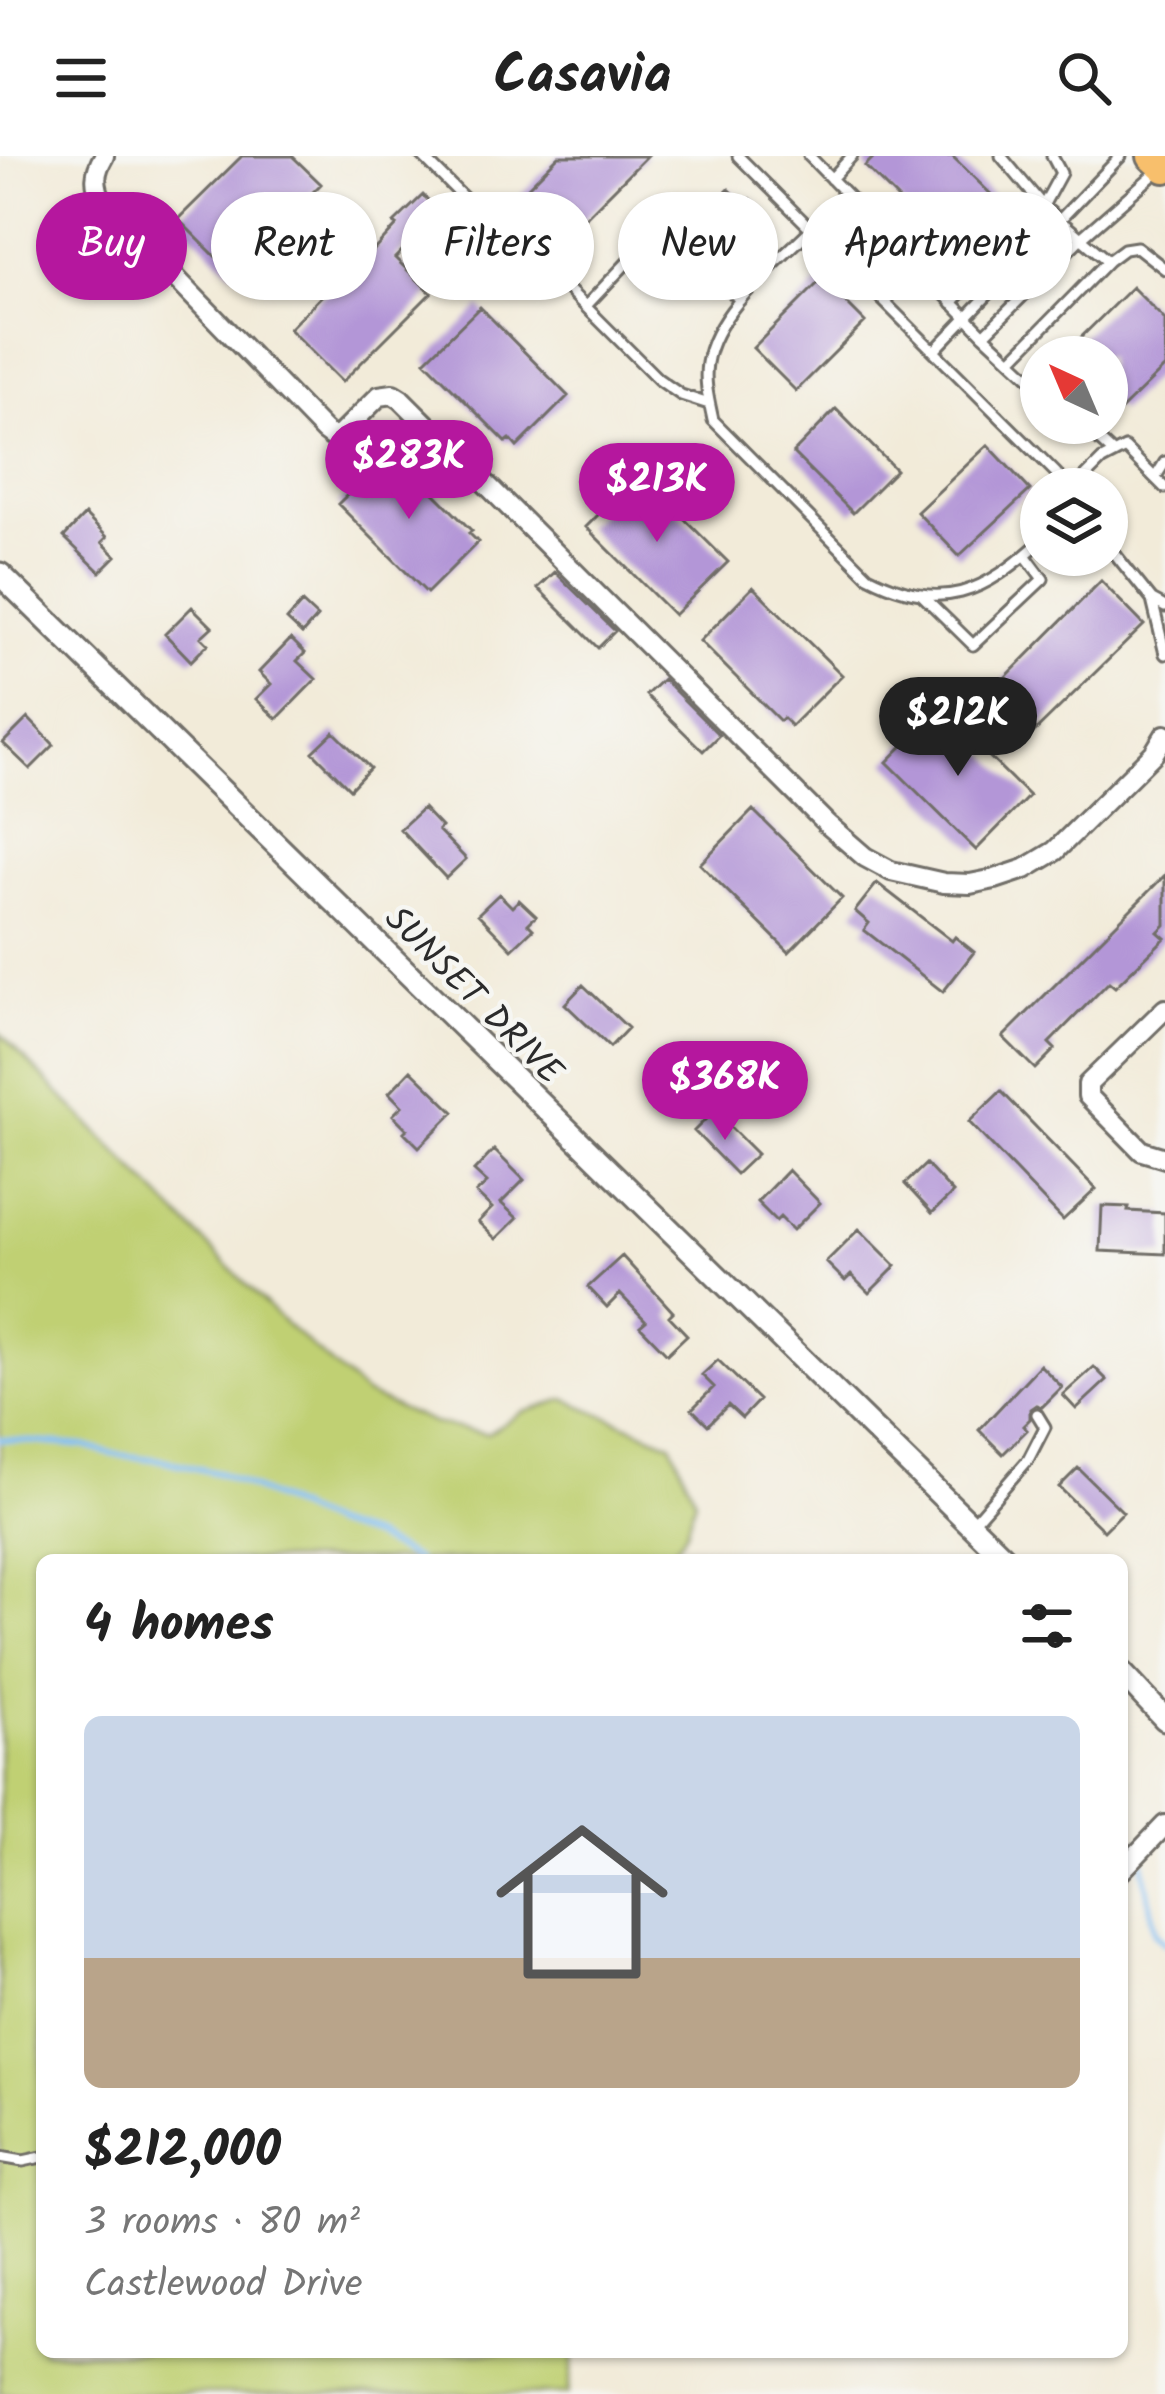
<!DOCTYPE html>
<html lang="en">
<head>
<meta charset="utf-8">
<style>
	:root { --surface:#fff; --page:#f6f6f6; --text:#222; --muted:#767676; --accent:#b5179e }
	body { margin:0; font-family:Kalam,sans-serif; background:var(--page); color:var(--text); height:100vh; display:flex; flex-direction:column; font-size:45px; white-space:nowrap }
	* { box-sizing:border-box; margin:0 }
	p { font-size:39px; color:var(--muted) }
	.icon { flex:none; width:66px; height:66px; fill:none; stroke:currentColor; stroke-width:2; stroke-linecap:round; stroke-linejoin:round }
	.map { position:relative; flex:1; overflow:hidden }
	.drawer { position:absolute; left:36px; top:1398px; width:1092px; height:804px; display:flex; flex-direction:column; background:var(--surface); border-radius:18px; box-shadow:0 3px 9px #0004 }
	.drawer>* { flex:none }
	.hud { position:absolute; left:36px; top:36px; width:1095px; height:108px; display:flex; gap:24px }
	.needle { width:78px; rotate:316deg }
	.tools { position:absolute; left:1020px; top:180px; display:grid; gap:24px }
	.tools a { display:grid; place-items:center; width:108px; height:108px; border-radius:50%; background:var(--surface); box-shadow:0 3px 9px #0004; font-size:60px }
	.price { position:absolute; translate:-50% -102px; padding:0 27px; border-radius:42px; background:var(--accent); color:#fff; font-size:39px; line-height:78px; filter:drop-shadow(0 3px 6px #0008) }
	.price::after { content:''; position:absolute; left:50%; top:72px; width:36px; height:27px; margin-left:-18px; background:inherit; clip-path:polygon(0 0,100% 0,50% 100%) }
	.price.active { background:#222; color:#fff }
	ul { padding:0; list-style:none }
	li { display:grid; align-content:center; gap:24px; height:636px; padding:0 48px }
	li span { display:grid; place-items:center; height:372px; border-radius:18px; color:#555 }
	li>.icon { margin-inline-start:auto }
	span .icon { width:216px; height:216px; fill:#fffc; stroke-width:1 }
	li b { font-size:51px }
	h2 { display:flex; justify-content:space-between; align-items:center; height:144px; padding:0 48px; font-size:51px }
	.chip { padding:0 42px; border-radius:54px; background:var(--surface); box-shadow:0 3px 9px #0004; font-size:42px; line-height:108px }
	.chip.active { background:var(--accent); color:#fff }
	header { display:flex; justify-content:space-between; align-items:center; height:156px; padding:0 48px; background:var(--surface); font-size:54px; font-weight:800 }
	.map>svg:first-child { display:block }
	.grass { fill:#c0d073; stroke:#767e4f; stroke-width:3 }
	.lines { fill:none; stroke-linecap:round; stroke-linejoin:round }
	.stream { stroke:#7fbdf2; stroke-width:6 }
	.building { fill:#b396d7 }
	.service-casing { stroke:#716e68; stroke-width:15 }
	.minor-casing { stroke:#716e68; stroke-width:24 }
	.tertiary-casing { stroke:#716e68; stroke-width:27 }
	.trunk-casing { stroke:#716e68; stroke-width:36 }
	.service { stroke:#fff; stroke-width:9 }
	.minor { stroke:#fff; stroke-width:18 }
	.tertiary { stroke:#fff; stroke-width:21 }
	.trunk { stroke:#f8bf6c; stroke-width:30 }
	.labels { text-anchor:middle; stroke-width:9; stroke-linejoin:round; paint-order:stroke }
	.street-label { font-size:36px; fill:#2b2b2b; stroke:#f6f6f2 }
</style>
</head>
<body>
<header><svg class="icon" aria-label="menu" viewBox="0 0 24 24"><path d="M4 6h16M4 12h16M4 18h16"/></svg>Casavia<svg class="icon" aria-label="search" viewBox="0 0 24 24"><circle cx="10" cy="10" r="6"/><path d="M15 15l6 6"/></svg></header>
<div class="map">
<svg width="1165" height="2238" viewBox="0 0 1165 2238">
	<rect width="100%" height="100%" fill="#f6f6f2"/>
	<filter id="ink" filterUnits="userSpaceOnUse"><feTurbulence type="fractalNoise" baseFrequency=".00833" numOctaves="2"/><feDisplacementMap in="SourceGraphic" scale="24" xChannelSelector="R" yChannelSelector="G"/><feConvolveMatrix kernelMatrix="1 2 1 2 8 2 1 2 1" color-interpolation-filters="sRGB"/></filter>
	<filter id="wash" filterUnits="userSpaceOnUse"><feTurbulence type="fractalNoise" baseFrequency=".004" numOctaves="4" result="noise"/><feDisplacementMap in="SourceGraphic" scale="48" xChannelSelector="R" yChannelSelector="G"/><feGaussianBlur stdDeviation="2.7" result="paint"/><feColorMatrix in="noise" values="0 0 0 0 0 0 0 0 0 0 0 0 0 0 0 0 0 1.4 0 .05"/><feComposite in="paint" operator="in"/></filter>
	<g filter="url(#wash)">
		<rect width="100%" height="100%" fill="#f2ebd9"/>
		<path class="grass" d="M0,877L277,1160L366,1239L433,1267L487,1278L521,1257L565,1243L671,1287L695,1343L686,1375L667,1404H42V2196H574L568,2238H0Z"/>
		<g class="lines">
			<path class="stream" d="M0,1283L84,1290L111,1298L162,1304L221,1318L331,1369L372,1381L417,1404
				M1122,1676L1127,1681
				M1143,1707L1156,1777L1165,1787"/>
		</g>
		<g id="blocks">
			<path class="building" d="M242,0H292L321,28L232,117L178,63Z
				M559,0H647L556,91L512,47Z
				M875,0H952L1009,56L960,105L865,10Z
				M729,33L746,49L751,43L763,54L756,61L771,76L750,96L708,54Z
				M423,39L440,56L395,102L431,137L342,226L289,173L369,92L373,95L397,69L394,67Z
				M822,123L865,166L796,235L753,192Z
				M1132,131L1165,164V211L1120,255L1107,242V201H1061Z
				M480,151L568,240L517,291L510,283L506,286L425,205Z
				M836,253L896,314L853,357L793,297Z
				M988,289L1030,334L959,400L917,356Z
				M392,295L472,375L469,377L478,386L427,437L338,348Z
				M639,318L728,406L674,459L586,371Z
				M85,359L107,381L102,386L116,400L100,416L64,381Z
				M555,416L615,475L598,492L538,432Z
				M1101,425L1144,469L1023,587L982,545Z
				M753,431L842,519L791,570L783,562L780,565L700,485Z
				M302,447L317,461L302,478L287,464Z
				M192,451L212,471L201,481L208,488L191,505L165,478Z
				M291,483L305,497L297,505L316,523L277,563L256,543L271,528L259,516Z
				M663,523L719,579L703,595L646,539Z
				M940,552L1029,640L976,694L887,606Z
				M28,562L54,589L30,613L3,587Z
				M334,576L370,612L350,633L313,596Z
				M423,652L441,671L438,674L466,703L446,722L400,673Z
				M753,654L842,742L789,796L700,708Z
				M1165,719V769L1158,776L1165,782L1115,831L1109,826L1049,887L1055,893L1035,913L1003,881Z
				M877,727L952,785L955,781L974,796L943,836L864,774L869,767L855,755Z
				M499,738L512,751L519,744L536,760L528,768L533,773L512,793L478,758Z
				M583,829L628,872L610,891L565,848Z
				M411,914L454,956L419,991L404,976L407,973L393,959L402,950L389,937Z
				M1001,935L1096,1033L1063,1064L969,966Z
				M714,955L757,998L736,1018L694,975Z
				M494,994L524,1024L501,1047L517,1062L496,1083L478,1066L492,1052L476,1037L487,1027L474,1015Z
				M926,1008L953,1037L932,1057L905,1028Z
				M788,1014L820,1047L793,1074L780,1061L776,1065L757,1046Z
				M1102,1050L1129,1051L1128,1055L1165,1057V1098L1100,1095Z
				M859,1073L896,1110L869,1137L851,1119L845,1125L826,1106Z
				M622,1100L673,1156L669,1160L687,1179L667,1198L640,1170L646,1165L620,1138L607,1151L588,1131Z
				M718,1204L759,1244L742,1262L728,1249L708,1269L692,1253L714,1231L702,1219Z
				M1040,1209L1062,1231L1042,1251L1036,1249L1030,1253V1263L1023,1270L1027,1274L1003,1298L979,1274Z
				M1094,1211L1107,1224L1076,1253L1063,1239Z
				M1078,1312L1123,1356L1104,1375L1059,1331Z"/>
		</g>
	</g>
	<g filter="url(#ink)">
		<use href="#blocks" fill-opacity="0" stroke="#716e68" stroke-width="3"/>
		<g class="lines">
			<defs>
				<path id="service" d="M422,0L523,101L540,116L565,130L658,223L681,239L709,248
					M738,0L1056,317L1068,333
					M809,0L984,179L1082,81L1160,13
					M1001,0L1043,50L1108,105L1011,204
					M831,23L852,0
					M811,73C775,109 715,155 707,207C704,227 709,245 713,264L868,420C942,458 984,437 1041,385
					M1108,105L1124,93L1137,91L1165,113
					M952,147L1043,50L1061,17L1052,0
					M586,150L651,81L673,79L740,144
					M984,179L1041,232
					M934,195L1121,0
					M1080,267L1114,298
					M1155,322L1165,306
					M1073,333L1102,304L1125,292L1165,332
					M1107,388L1152,444L1165,451
					M922,439L973,489L1043,423L1025,399
					M1152,444L1165,498
					M971,1369L1028,1304L1045,1271L1037,1258
					M0,2001L23,2005L42,2001"/>
				<path id="minor" d="M104,0C94,17 94,27 102,46L324,275L332,281L340,279L379,240L393,238L401,243L827,668L865,701L891,715L944,727L970,728L995,723L1025,713L1055,695L1154,597L1165,579
					M1165,853L1088,928V940L1142,995L1165,1002
					M1122,1714L1165,1669"/>
				<path id="tertiary" d="M0,418L1007,1404
					M1122,1517L1165,1563"/>
				<path id="trunk" d="M1153,0L1165,11"/>
			</defs>
			<use href="#service" class="service-casing"/>
			<use href="#minor" class="minor-casing"/>
			<use href="#tertiary" class="tertiary-casing"/>
			<use href="#trunk" class="trunk-casing"/>
			<use href="#service" class="service"/>
			<use href="#minor" class="minor"/>
			<use href="#tertiary" class="tertiary"/>
			<use href="#trunk" class="trunk"/>
		</g>
	</g>
	<g class="labels">
		<g class="street-label">
			<text transform="translate(475 838) rotate(45)" y="13">SUNSET DRIVE</text>
		</g>
	</g>
</svg>
<div class="tools">
<a><svg class="needle" viewBox="-14 -14 28 28"><path d="M0-13l5 13h-10z" fill="#e53935"/><path d="M0 13l5-13h-10z" fill="#767676"/></svg></a>
<a><svg class="icon" aria-label="layers" viewBox="0 0 24 24"><path d="M12 4l9 5-9 5-9-5zM3 14l9 5 9-5"/></svg></a>
</div>
<b class="price" style="left:409px;top:366px">$283K</b>
<b class="price" style="left:657px;top:389px">$213K</b>
<b class="price active" style="left:958px;top:623px">$212K</b>
<b class="price" style="left:725px;top:987px">$368K</b>
<div class="hud">
<a class="chip active">Buy</a>
<a class="chip">Rent</a>
<a class="chip">Filters</a>
<a class="chip">New</a>
<a class="chip">Apartment</a>
</div>
<section class="drawer">
<h2>4 homes<svg class="icon" aria-label="filters" viewBox="0 0 24 24"><path d="M4 7h16M4 17h16"/><circle cx="9" cy="7" r="2"/><circle cx="15" cy="17" r="2"/></svg></h2>
<ul>
<li><span style="background:linear-gradient(#c9d6e8 65%,#b9a48a 0)"><svg class="icon" aria-label="home" viewBox="0 0 24 24"><path d="M3 11l9-7 9 7M6 9v11h12V9"/></svg></span><div><b>$212,000</b><p>3 rooms · 80 m²</p><p>Castlewood Drive</p></div></li>
</ul>
</section>
</div>
</body>
</html>
